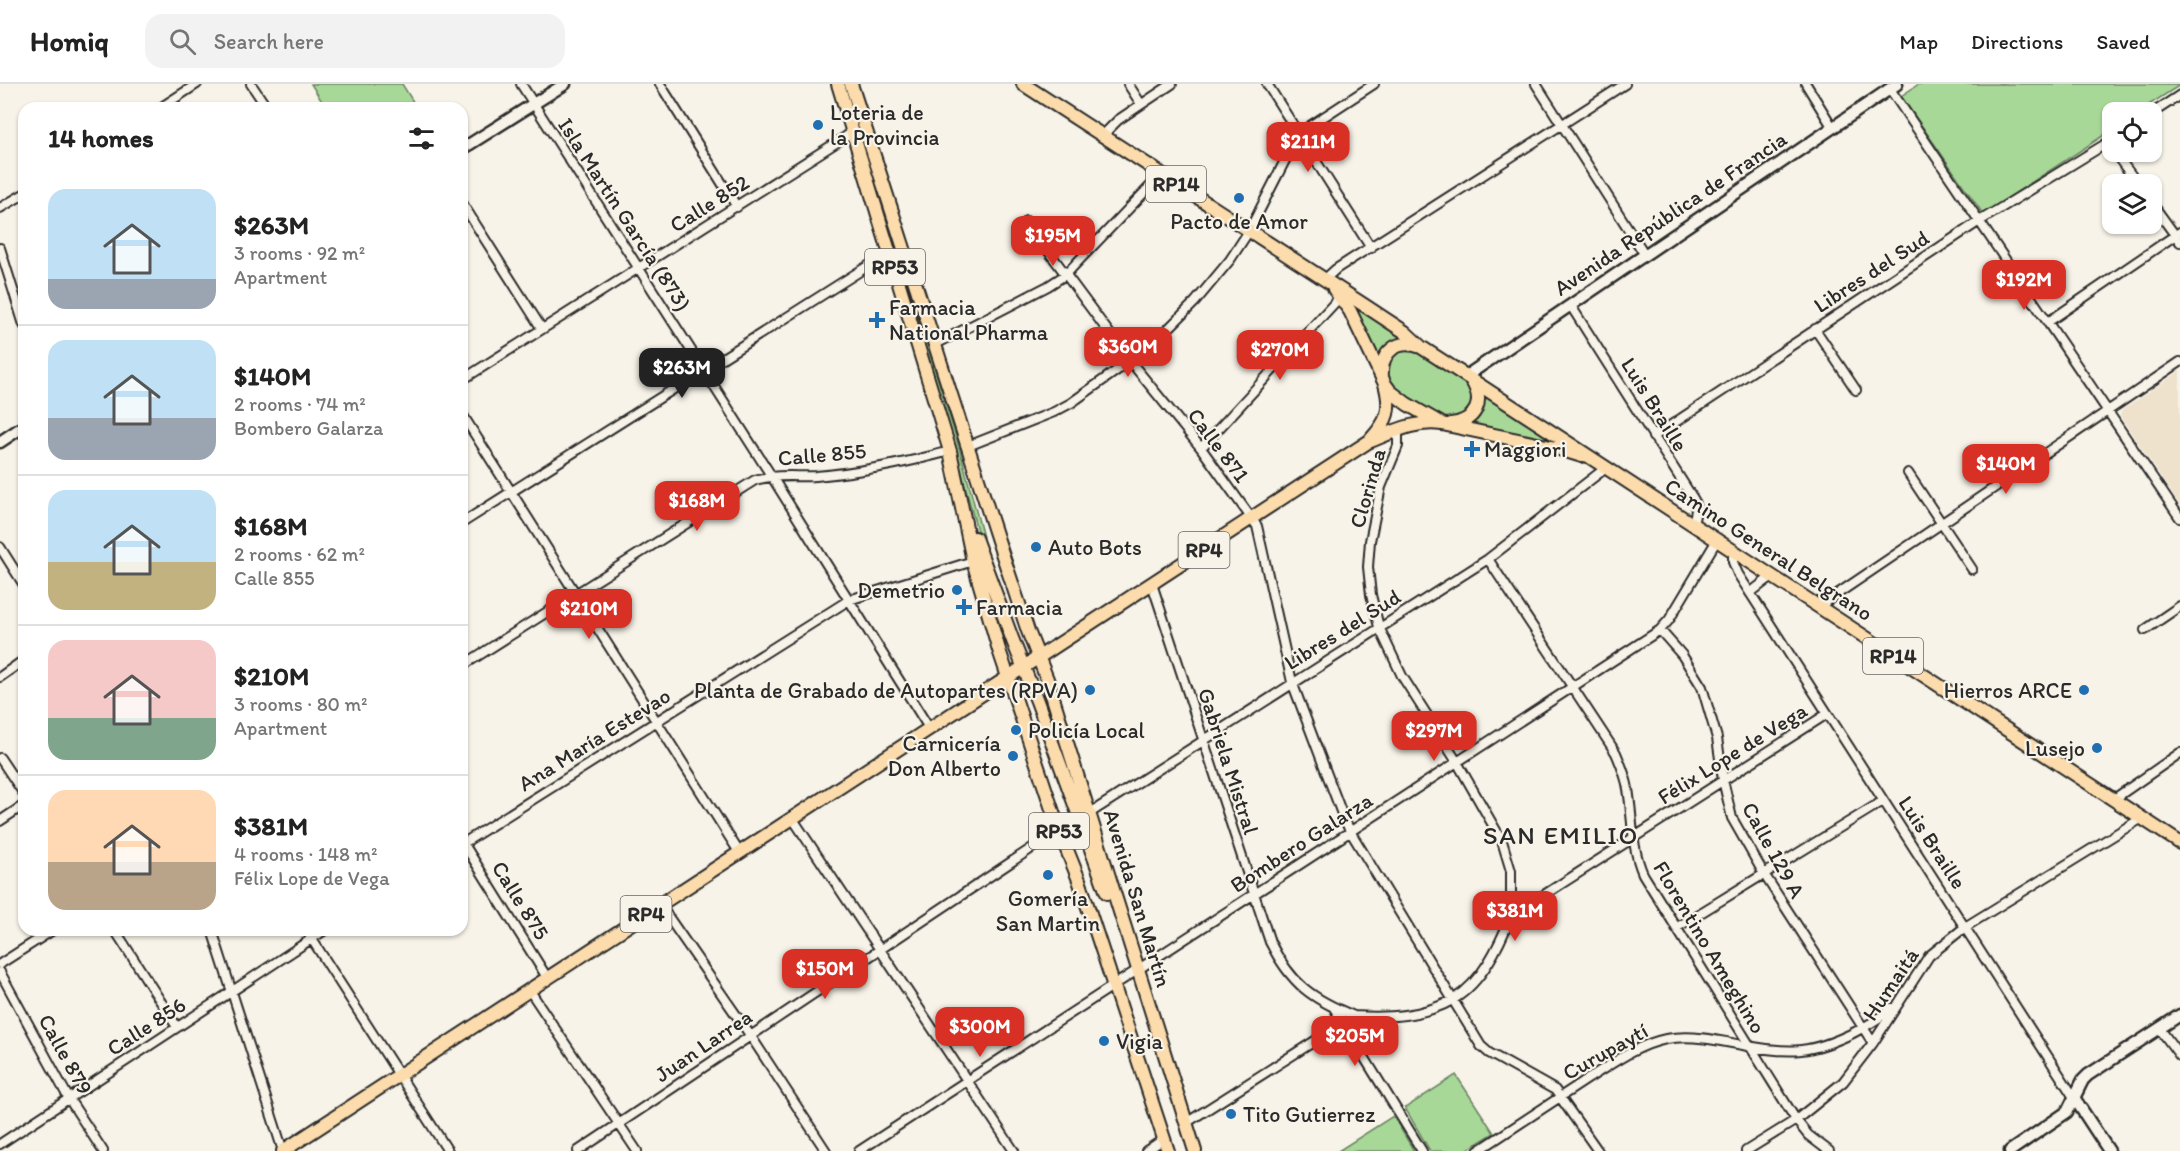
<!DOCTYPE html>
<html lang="en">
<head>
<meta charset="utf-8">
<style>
	:root { --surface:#fff; --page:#f2f2f2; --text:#222; --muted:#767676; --line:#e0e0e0; --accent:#d93025 }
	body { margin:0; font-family:Itim,sans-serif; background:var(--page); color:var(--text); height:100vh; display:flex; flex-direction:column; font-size:22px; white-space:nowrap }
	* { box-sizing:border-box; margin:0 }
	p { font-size:20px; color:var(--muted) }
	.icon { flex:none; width:33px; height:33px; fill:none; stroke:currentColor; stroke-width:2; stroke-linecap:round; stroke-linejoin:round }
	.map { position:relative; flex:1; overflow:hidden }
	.panel { position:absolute; left:18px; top:18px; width:450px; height:834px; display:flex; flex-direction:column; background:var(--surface); border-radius:18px; box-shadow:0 2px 4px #0004 }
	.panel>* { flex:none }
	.controls { position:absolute; left:2102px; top:18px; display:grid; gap:12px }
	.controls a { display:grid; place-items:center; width:60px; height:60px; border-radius:12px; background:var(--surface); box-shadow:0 2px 4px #0004; font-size:30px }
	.price { position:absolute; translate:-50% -51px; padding:0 14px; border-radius:12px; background:var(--accent); color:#fff; font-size:20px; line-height:39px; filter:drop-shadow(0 2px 3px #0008) }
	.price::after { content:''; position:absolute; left:50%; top:36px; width:18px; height:14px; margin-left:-9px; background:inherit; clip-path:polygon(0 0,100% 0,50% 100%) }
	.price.selected { background:#222; color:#fff }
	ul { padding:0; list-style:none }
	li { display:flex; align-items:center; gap:18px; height:150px; padding:0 30px }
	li+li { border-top:2px solid var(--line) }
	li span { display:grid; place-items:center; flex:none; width:168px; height:120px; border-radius:18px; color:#555 }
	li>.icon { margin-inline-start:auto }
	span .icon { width:72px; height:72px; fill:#fffc; stroke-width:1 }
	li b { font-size:26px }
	h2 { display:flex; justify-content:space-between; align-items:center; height:72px; padding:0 30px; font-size:26px }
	header { display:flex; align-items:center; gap:36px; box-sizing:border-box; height:84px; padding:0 30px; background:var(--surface); border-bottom:2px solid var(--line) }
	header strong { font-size:28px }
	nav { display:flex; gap:33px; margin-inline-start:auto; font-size:21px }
	.search { width:420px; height:54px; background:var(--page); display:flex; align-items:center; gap:15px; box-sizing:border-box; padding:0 21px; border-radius:18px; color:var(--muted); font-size:22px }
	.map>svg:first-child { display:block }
	.built { fill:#efe2cd }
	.green { fill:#a8d898; stroke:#6a8262; stroke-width:1.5 }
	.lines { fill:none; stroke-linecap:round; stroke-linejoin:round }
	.street-casing { stroke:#2b2b2b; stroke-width:12 }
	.secondary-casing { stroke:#2b2b2b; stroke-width:15 }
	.primary-casing { stroke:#2b2b2b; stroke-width:16 }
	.street { stroke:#f7f3e8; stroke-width:8 }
	.secondary { stroke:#f7f3e8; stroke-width:10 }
	.primary { stroke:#fcdcac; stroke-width:12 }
	.poi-dot { fill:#1f6fb2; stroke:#f7f3e8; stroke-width:2 }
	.labels { text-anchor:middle; stroke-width:4.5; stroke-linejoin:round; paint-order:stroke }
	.shield { fill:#f7f3e8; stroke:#686764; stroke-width:1.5 }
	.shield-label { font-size:21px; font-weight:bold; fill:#2b2b2b }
	.poi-label { font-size:22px; fill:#2b2b2b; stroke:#f7f3e8; text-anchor:start }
	.street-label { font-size:22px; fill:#2b2b2b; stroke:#f7f3e8 }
	.quarter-label { font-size:26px; letter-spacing:1.5px; fill:#2b2b2b; stroke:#f7f3e8 }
</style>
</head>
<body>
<header>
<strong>Homiq</strong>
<div class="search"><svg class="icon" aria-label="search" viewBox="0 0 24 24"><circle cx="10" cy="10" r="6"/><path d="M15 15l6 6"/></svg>Search here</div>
<nav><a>Map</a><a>Directions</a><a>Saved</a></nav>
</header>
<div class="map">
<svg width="2180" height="1067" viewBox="0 0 2180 1067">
	<rect width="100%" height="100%" fill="#f7f3e8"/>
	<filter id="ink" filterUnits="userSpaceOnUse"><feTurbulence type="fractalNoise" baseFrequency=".0167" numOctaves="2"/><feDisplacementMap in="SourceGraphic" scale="12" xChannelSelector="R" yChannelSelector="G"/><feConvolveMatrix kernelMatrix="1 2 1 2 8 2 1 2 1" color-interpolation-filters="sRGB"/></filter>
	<g filter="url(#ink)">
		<path class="built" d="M2180,287V422L2120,332L2122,326Z"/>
		<path class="green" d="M311,0H402L417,24H326Z
			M841,0H846L861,46L959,363L983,453L982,458H980L956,367Z
			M1919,0H2180V1L2138,28H2112V46L1983,130L1901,12Z
			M1358,223L1404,254L1381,275L1356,228L1355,225Z
			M1413,266L1469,300L1473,305L1471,324L1454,337C1434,332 1373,303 1389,277C1395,267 1403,266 1413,266Z
			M1483,309L1547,353L1544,357L1466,341Z
			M1456,991L1494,1049L1465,1067H1430L1405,1024Z
			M1393,1032L1414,1067H1338Z"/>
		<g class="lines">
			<defs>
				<path id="street" d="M251,0L267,24
					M521,0L772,393L929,644
					M660,0L737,123
					M1128,0L1141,20
					M1267,0L1371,164
					M1536,0L1645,171
					M1806,0L1833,44
					M1890,5L2180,434
					M160,24L197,0
					M2151,30L2180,11
					M1102,52L1118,36L1172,0
					M2114,68L2138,100
					M2151,118L2180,158
					M462,119L542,245
					M0,124L24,110
					M1026,137L1130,277L1201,364L1257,442L1292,598L1342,730L1350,747L1481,962L1489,969L1555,1006L1598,1067
					M0,164L24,241
					M1324,196L1336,185L1625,0
					M1571,222L1694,416L1696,426L1693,441
					M2048,238L2180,148
					M1815,245L1856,306
					M934,261L1048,202L1065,191L1161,91
					M462,296L853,48
					M462,330L739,768
					M1398,346V362L1381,403L1370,457L1368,483L1371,511L1379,543L1402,592L1457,678L1502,757L1511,787V832
					M1653,353L1978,138L2112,56
					M968,362L1054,328L1071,319L1130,277L1165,248L1195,218L1230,176L1249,147L1299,49L1374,0
					M1201,364L1340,213
					M1908,389L1972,485
					M462,439L879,175L891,169
					M0,463L24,501
					M1733,466V478L1738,490L2075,1015
					M1488,475L1616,669C1621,681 1626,692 1628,705C1633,734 1631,763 1643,790L1796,1036L1808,1051L1829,1067
					M1152,500L1270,858C1291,900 1312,915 1354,932
					M1750,509L1772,492
					M1818,523L2180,278
					M1660,546L1682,571L1702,603L1717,654L1723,696L1732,734L1764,790L1873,959
					M2145,546L2180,522
					M462,582L755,396C775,390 796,393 816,392C862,388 906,379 950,367
					M0,593L24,576
					M0,674L24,710
					M2114,715L2180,669
					M1090,729L1488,475L1607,383
					M793,735L1014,1067
					M0,737L24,721
					M462,757L548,895
					M462,760L849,516L973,477
					M660,821L750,951L826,1067
					M1676,844L1883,717
					M115,846L177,943
					M212,846L283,1067
					M306,846L448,1067
					M0,880L53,846
					M0,888L69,1015L103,1067
					M530,907L637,1067
					M1334,924L1422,1067
					M2160,945L2180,972
					M1186,1039L1354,932C1387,934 1424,933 1454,915C1482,898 1499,862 1511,832L1827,630
					M0,1060L325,846
					M578,1067L1059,746
					M859,1067L1660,546L1669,536L1717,456
					M1146,1067L1164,1055
					M1478,1067C1515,1043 1552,1018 1589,994C1613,979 1637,961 1666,955C1693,950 1721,957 1747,962C1791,970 1812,969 1853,949C1867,942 1880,935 1891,924
					M1746,1067L1796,1036L1843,998L1873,959L1929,872L1965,843L2142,734"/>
				<path id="secondary" d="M462,65L565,0
					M1466,292L1897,0
					M0,358L24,342
					M2075,1015L2109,1067
					M2010,1067L2067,1028L2083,996L2088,991L2180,931"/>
				<path id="primary" d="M838,0L950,367L973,477L999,566L1059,746L1079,796L1168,1067
					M851,0L1002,469L1028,547L1047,595L1195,1067
					M1023,0L1364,221L1405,248L1421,263L1472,296L2180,759
					M1334,205L1350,227L1385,300L1390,307L1407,320L1442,340L1556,364L1582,372
					M1382,293C1380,268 1397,254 1421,263
					M1451,340C1476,337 1485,318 1472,297
					M1371,355C1388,337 1392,325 1385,300
					M975,454L1013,557L1037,617L1107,809
					M283,1067L1368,358C1393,348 1415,336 1442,340"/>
			</defs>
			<use href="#street" class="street-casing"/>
			<use href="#secondary" class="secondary-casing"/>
			<use href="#primary" class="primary-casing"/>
			<use href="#street" class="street"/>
			<use href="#secondary" class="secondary"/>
			<use href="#primary" class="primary"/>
		</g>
	</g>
	<g class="poi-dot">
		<circle cx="818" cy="41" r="6"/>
		<circle cx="1239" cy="114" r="6"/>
		<path d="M874 227h6v6h6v6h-6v6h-6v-6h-6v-6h6z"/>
		<path d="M1469 356h6v6h6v6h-6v6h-6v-6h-6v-6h6z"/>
		<circle cx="1036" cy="463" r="6"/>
		<circle cx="957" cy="506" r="6"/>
		<path d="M961 514h6v6h6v6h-6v6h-6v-6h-6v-6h6z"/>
		<circle cx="1090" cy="606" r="6"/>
		<circle cx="2084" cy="606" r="6"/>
		<circle cx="1016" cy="646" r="6"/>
		<circle cx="2097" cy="664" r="6"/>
		<circle cx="1013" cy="672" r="6"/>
		<circle cx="1048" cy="791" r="6"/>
		<circle cx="1104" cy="957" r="6"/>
		<circle cx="1231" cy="1030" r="6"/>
	</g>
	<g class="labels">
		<g class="shield">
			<rect x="1146" y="82" width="60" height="36" rx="4.5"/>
			<rect x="865" y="165" width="60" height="36" rx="4.5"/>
			<rect x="1178.5" y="448" width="51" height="36" rx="4.5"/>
			<rect x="1863" y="554" width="60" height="36" rx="4.5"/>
			<rect x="1029" y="729" width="60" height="36" rx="4.5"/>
			<rect x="620.5" y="812" width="51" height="36" rx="4.5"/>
		</g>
		<g class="shield-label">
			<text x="1176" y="107">RP14</text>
			<text x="895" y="190">RP53</text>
			<text x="1204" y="473">RP4</text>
			<text x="1893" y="579">RP14</text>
			<text x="1059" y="754">RP53</text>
			<text x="646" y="837">RP4</text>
		</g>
		<g class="poi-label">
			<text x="830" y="36">Loteria de<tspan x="830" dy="25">la Provincia</tspan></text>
			<text x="1239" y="145" text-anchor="middle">Pacto de Amor</text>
			<text x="889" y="231">Farmacia<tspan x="889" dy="25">National Pharma</tspan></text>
			<text x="1484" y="373">Maggiori</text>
			<text x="1048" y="471">Auto Bots</text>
			<text x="945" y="514" text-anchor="end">Demetrio</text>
			<text x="976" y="531">Farmacia</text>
			<text x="1078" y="614" text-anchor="end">Planta de Grabado de Autopartes (RPVA)</text>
			<text x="2072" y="614" text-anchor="end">Hierros ARCE</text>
			<text x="1028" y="654">Policía Local</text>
			<text x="1001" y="667" text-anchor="end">Carnicería<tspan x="1001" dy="25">Don Alberto</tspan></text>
			<text x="2085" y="672" text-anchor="end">Lusejo</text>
			<text x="1048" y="822" text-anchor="middle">Gomería<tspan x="1048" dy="25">San Martin</tspan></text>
			<text x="1116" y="965">Vigia</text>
			<text x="1243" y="1038">Tito Gutierrez</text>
		</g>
		<g class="street-label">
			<text transform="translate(709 119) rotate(-32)" y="8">Calle 852</text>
			<text transform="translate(1670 129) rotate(-34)" y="8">Avenida República de Francia</text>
			<text transform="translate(625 130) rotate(57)" y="8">Isla Martín García (873)</text>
			<text transform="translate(1871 187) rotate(-33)" y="8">Libres del Sud</text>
			<text transform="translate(1655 320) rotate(58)" y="8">Luis Braille</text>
			<text transform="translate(1219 361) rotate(53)" y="8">Calle 871</text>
			<text transform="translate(822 370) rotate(-5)" y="8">Calle 855</text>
			<text transform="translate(1367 404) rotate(-74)" y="8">Clorinda</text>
			<text transform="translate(1769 465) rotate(33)" y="8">Camino General Belgrano</text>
			<text transform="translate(1342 545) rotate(-32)" y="8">Libres del Sud</text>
			<text transform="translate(594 655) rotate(-32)" y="8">Ana María Estevao</text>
			<text transform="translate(1732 669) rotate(-32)" y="8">Félix Lope de Vega</text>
			<text transform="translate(1229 677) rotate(72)" y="8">Gabriela Mistral</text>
			<text transform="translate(1301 758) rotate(-33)" y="8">Bombero Galarza</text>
			<text transform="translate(1933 758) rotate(57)" y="8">Luis Braille</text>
			<text transform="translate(1774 766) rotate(61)" y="8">Calle 129 A</text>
			<text transform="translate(1138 814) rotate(73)" y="8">Avenida San Martín</text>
			<text transform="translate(521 816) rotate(58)" y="8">Calle 875</text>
			<text transform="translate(1710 863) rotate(59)" y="8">Florentino Ameghino</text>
			<text transform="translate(1890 900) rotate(-56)" y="8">Humaitá</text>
			<text transform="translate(146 942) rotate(-33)" y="8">Calle 856</text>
			<text transform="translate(703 961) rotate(-34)" y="8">Juan Larrea</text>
			<text transform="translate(1605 967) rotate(-29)" y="8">Curupaytí</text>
			<text transform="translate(66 970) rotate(61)" y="8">Calle 879</text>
		</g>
		<g class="quarter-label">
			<text x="1561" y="760">SAN EMILIO</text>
		</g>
	</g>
</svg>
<div class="controls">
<a><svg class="icon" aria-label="locate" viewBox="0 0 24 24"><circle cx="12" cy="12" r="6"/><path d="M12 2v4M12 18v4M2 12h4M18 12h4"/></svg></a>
<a><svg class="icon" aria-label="layers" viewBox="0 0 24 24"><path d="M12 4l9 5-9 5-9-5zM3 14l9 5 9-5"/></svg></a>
</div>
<b class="price" style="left:1308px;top:89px">$211M</b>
<b class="price" style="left:1053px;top:183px">$195M</b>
<b class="price" style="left:2024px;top:227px">$192M</b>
<b class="price" style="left:1128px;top:294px">$360M</b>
<b class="price" style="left:1280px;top:297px">$270M</b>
<b class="price selected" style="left:682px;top:315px">$263M</b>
<b class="price" style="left:2006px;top:411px">$140M</b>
<b class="price" style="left:697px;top:448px">$168M</b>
<b class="price" style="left:589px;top:556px">$210M</b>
<b class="price" style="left:1434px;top:678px">$297M</b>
<b class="price" style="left:1515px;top:858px">$381M</b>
<b class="price" style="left:825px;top:916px">$150M</b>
<b class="price" style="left:980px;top:974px">$300M</b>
<b class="price" style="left:1355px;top:983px">$205M</b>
<section class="panel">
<h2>14 homes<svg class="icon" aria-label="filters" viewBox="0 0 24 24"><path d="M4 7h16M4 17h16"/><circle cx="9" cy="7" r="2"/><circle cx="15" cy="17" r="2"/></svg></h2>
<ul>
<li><span style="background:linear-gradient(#bfe0f5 75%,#9aa5b1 0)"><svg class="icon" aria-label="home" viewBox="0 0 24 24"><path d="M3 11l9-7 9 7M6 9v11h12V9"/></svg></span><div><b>$263M</b><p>3 rooms · 92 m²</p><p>Apartment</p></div></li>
<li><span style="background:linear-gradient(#bfe0f5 65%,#9aa5b1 0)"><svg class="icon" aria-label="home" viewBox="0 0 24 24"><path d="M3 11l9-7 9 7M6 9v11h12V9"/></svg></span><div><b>$140M</b><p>2 rooms · 74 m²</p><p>Bombero Galarza</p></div></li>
<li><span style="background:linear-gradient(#bfe0f5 60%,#c2b280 0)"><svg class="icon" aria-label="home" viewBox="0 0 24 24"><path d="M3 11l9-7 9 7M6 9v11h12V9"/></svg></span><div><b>$168M</b><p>2 rooms · 62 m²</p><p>Calle 855</p></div></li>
<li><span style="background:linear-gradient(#f6c9c9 65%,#7fa58c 0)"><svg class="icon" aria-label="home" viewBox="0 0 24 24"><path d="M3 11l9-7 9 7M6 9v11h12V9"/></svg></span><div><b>$210M</b><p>3 rooms · 80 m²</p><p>Apartment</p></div></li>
<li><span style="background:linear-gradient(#ffd9b3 60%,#b9a48a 0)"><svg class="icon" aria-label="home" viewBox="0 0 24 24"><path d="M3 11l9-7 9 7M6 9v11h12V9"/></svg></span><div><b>$381M</b><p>4 rooms · 148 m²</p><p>Félix Lope de Vega</p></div></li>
</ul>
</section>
</div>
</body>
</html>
